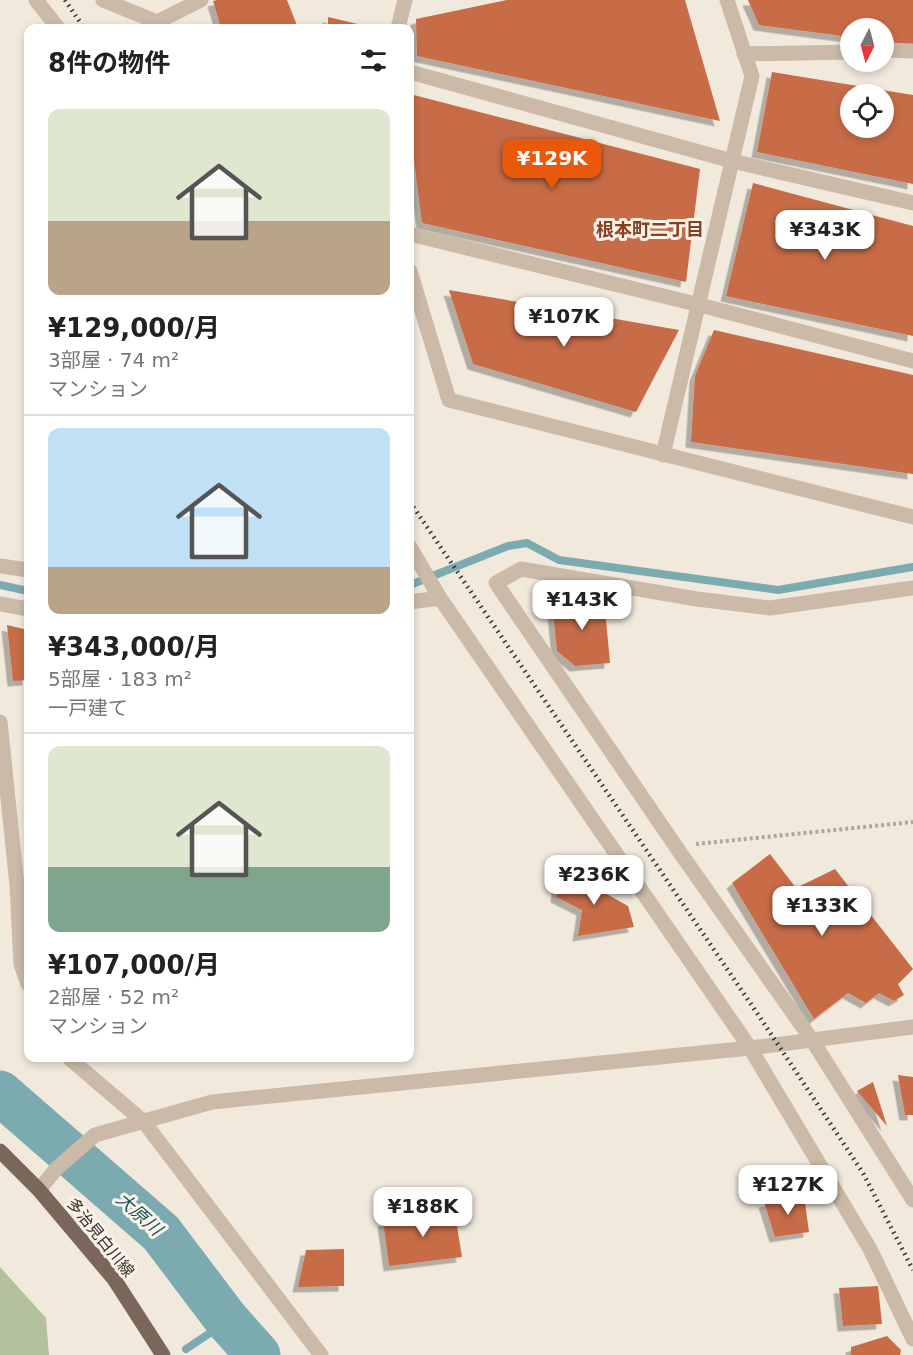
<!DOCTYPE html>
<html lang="ja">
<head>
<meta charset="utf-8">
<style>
	:root { --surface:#fff; --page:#f2f2f2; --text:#222; --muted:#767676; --line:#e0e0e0; --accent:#ea580c }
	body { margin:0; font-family:"DejaVu Sans","Noto Sans JP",sans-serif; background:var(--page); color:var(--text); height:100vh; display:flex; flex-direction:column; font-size:22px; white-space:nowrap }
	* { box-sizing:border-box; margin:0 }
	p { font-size:20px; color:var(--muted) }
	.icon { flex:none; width:33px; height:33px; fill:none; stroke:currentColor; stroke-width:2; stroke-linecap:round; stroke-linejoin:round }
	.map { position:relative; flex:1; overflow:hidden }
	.panel { position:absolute; left:24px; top:24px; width:390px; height:1038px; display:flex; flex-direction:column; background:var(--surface); border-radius:12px; box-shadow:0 3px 9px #0003 }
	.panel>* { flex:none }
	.needle { width:39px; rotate:186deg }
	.buttons { position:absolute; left:840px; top:18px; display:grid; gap:12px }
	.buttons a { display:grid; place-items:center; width:54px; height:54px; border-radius:50%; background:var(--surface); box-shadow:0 3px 9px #0003; font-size:30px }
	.price { position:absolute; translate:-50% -51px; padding:0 14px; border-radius:12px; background:#fff; color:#222; font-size:20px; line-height:39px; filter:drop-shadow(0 2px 3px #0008) }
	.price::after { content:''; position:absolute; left:50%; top:36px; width:18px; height:14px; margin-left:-9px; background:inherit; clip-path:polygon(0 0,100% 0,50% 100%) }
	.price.on { background:var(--accent); color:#fff }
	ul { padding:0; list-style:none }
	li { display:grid; align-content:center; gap:12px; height:318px; padding:0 24px }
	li+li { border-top:2px solid var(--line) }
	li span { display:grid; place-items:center; height:186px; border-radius:12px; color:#555 }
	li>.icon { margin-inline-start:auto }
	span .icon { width:108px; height:108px; fill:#fffc; stroke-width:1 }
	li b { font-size:26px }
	h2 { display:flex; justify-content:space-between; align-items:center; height:72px; padding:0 24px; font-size:26px }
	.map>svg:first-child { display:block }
	.green { fill:#b3c29c }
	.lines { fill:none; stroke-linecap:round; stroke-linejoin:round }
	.stream { stroke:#7babb0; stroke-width:8 }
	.river { stroke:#7babb0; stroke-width:45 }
	.building { fill:#c76c46; fill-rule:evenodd; filter:url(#shadow) }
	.path { stroke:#b7a493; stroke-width:4; stroke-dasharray:3 3; stroke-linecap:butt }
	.minor { stroke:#cbbaa8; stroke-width:15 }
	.tertiary { stroke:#cbbaa8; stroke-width:15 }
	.primary { stroke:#7a665a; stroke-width:15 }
	.rail { stroke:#382e29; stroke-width:4.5; stroke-dasharray:1.5 4.5; stroke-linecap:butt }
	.labels { text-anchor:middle; stroke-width:6; stroke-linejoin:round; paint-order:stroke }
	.street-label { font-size:16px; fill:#382e29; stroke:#faf3e9 }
	.neighbourhood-label { font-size:18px; font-weight:bold; fill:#883f21; stroke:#faf3e9 }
	.water-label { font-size:18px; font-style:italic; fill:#1d535a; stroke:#faf3e9 }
</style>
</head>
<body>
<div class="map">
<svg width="913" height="1355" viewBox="0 0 913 1355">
	<defs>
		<filter id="shadow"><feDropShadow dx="-5.5" dy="5.5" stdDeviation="0" flood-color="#0004"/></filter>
	</defs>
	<rect width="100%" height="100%" fill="#f2e9dd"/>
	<path class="green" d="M0,1267L46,1318L49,1355H0Z"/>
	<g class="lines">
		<path class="stream" d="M0,585L28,591
			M410,585L508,546L527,543L559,560L778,590L913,567
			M186,1349L213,1331L226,1319"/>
		<path class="river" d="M0,1093L161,1233L226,1319L258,1355"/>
	</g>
	<path class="building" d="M217,0H287L298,28H221L213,1Z
		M507,0H685L720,121L417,56L416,19Z
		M748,0H913V45L884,41V28H850V37L759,25Z
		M328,17L375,28H328Z
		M772,72L913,95V184L757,152ZM850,94H884V128H850Z
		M410,94L700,169L686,282L422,223L410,130Z
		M753,183L913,226V336L726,296Z
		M449,290L679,330L636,412L473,364Z
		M714,330L913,375V474L691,442L695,376Z
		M604,598L610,663L575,666L557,651L552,602Z
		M7,625L28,630V680L13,681Z
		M770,854L796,888L835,869L913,969L898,984L904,995L894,1001L879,993L866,1003L848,993L814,1019L732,883Z
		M603,876V892L628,906L634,927L578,936L582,910L556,897L558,880Z
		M898,1075L913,1077V1115H905Z
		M873,1082L887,1126L857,1091Z
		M804,1195L809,1232L775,1237L764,1202Z
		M454,1208L462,1257L389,1266L383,1221Z
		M344,1249V1286L298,1287L306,1250Z
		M878,1286L882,1324L843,1326L839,1288Z
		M887,1336L901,1350L900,1355H851V1347Z"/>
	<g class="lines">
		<path class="path" d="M696,844L913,822"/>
		<path class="minor" d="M36,0L58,28
			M103,0L157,22L201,0
			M398,28L405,0
			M884,50L913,51
			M744,54L850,52
			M410,72L732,161L913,203
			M410,234L700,305L913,361
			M410,271L449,400L913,517
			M663,455L752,76L727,0
			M410,547L440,598L750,1048L870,1249L913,1339
			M0,566L28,570
			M913,588L770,608L697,599L521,569L496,583L681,854L812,1040L913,1200
			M410,602L440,598
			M0,604L28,609
			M0,722L17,885L21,964L28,984
			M69,1058L144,1122L321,1355"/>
		<path class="tertiary" d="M39,1190L56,1169L95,1135L212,1102L750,1048L913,1027"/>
		<path class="primary" d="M0,1151L39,1190L114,1279L163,1355"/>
		<path class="rail" d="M65,0L84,28
			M410,502L761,1019L863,1173L913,1270"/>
	</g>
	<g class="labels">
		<g class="street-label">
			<text transform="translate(101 1237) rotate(51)" y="6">多治見白川線</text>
		</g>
		<g class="neighbourhood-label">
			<text x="650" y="236">根本町二丁目</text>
		</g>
		<g class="water-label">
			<text transform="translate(139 1214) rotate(42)" y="6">大原川</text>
		</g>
	</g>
</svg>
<div class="buttons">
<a><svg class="needle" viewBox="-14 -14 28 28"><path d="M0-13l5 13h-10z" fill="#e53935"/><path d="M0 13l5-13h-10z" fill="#767676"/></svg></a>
<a><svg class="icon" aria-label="locate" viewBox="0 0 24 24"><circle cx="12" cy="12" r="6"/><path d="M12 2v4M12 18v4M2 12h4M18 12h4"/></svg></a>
</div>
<b class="price on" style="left:552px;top:190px">¥129K</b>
<b class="price" style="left:825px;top:261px">¥343K</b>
<b class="price" style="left:564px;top:348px">¥107K</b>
<b class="price" style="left:582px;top:631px">¥143K</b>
<b class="price" style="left:594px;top:906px">¥236K</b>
<b class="price" style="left:822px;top:937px">¥133K</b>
<b class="price" style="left:788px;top:1216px">¥127K</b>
<b class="price" style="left:423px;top:1238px">¥188K</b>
<section class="panel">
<h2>8件の物件<svg class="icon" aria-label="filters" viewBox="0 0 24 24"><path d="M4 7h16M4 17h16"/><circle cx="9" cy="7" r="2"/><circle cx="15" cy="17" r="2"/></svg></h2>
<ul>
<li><span style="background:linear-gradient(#dfe7d0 60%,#b9a48a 0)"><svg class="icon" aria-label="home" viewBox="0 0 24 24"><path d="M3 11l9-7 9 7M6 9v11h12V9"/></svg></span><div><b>¥129,000/月</b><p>3部屋 · 74 m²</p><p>マンション</p></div></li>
<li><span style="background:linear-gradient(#bfe0f5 75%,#b9a48a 0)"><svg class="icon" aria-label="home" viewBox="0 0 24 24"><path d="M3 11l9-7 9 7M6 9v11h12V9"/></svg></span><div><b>¥343,000/月</b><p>5部屋 · 183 m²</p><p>一戸建て</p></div></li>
<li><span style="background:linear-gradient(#dfe7d0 65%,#7fa58c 0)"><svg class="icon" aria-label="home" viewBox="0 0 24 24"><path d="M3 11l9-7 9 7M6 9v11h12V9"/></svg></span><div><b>¥107,000/月</b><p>2部屋 · 52 m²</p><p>マンション</p></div></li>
</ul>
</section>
</div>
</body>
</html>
